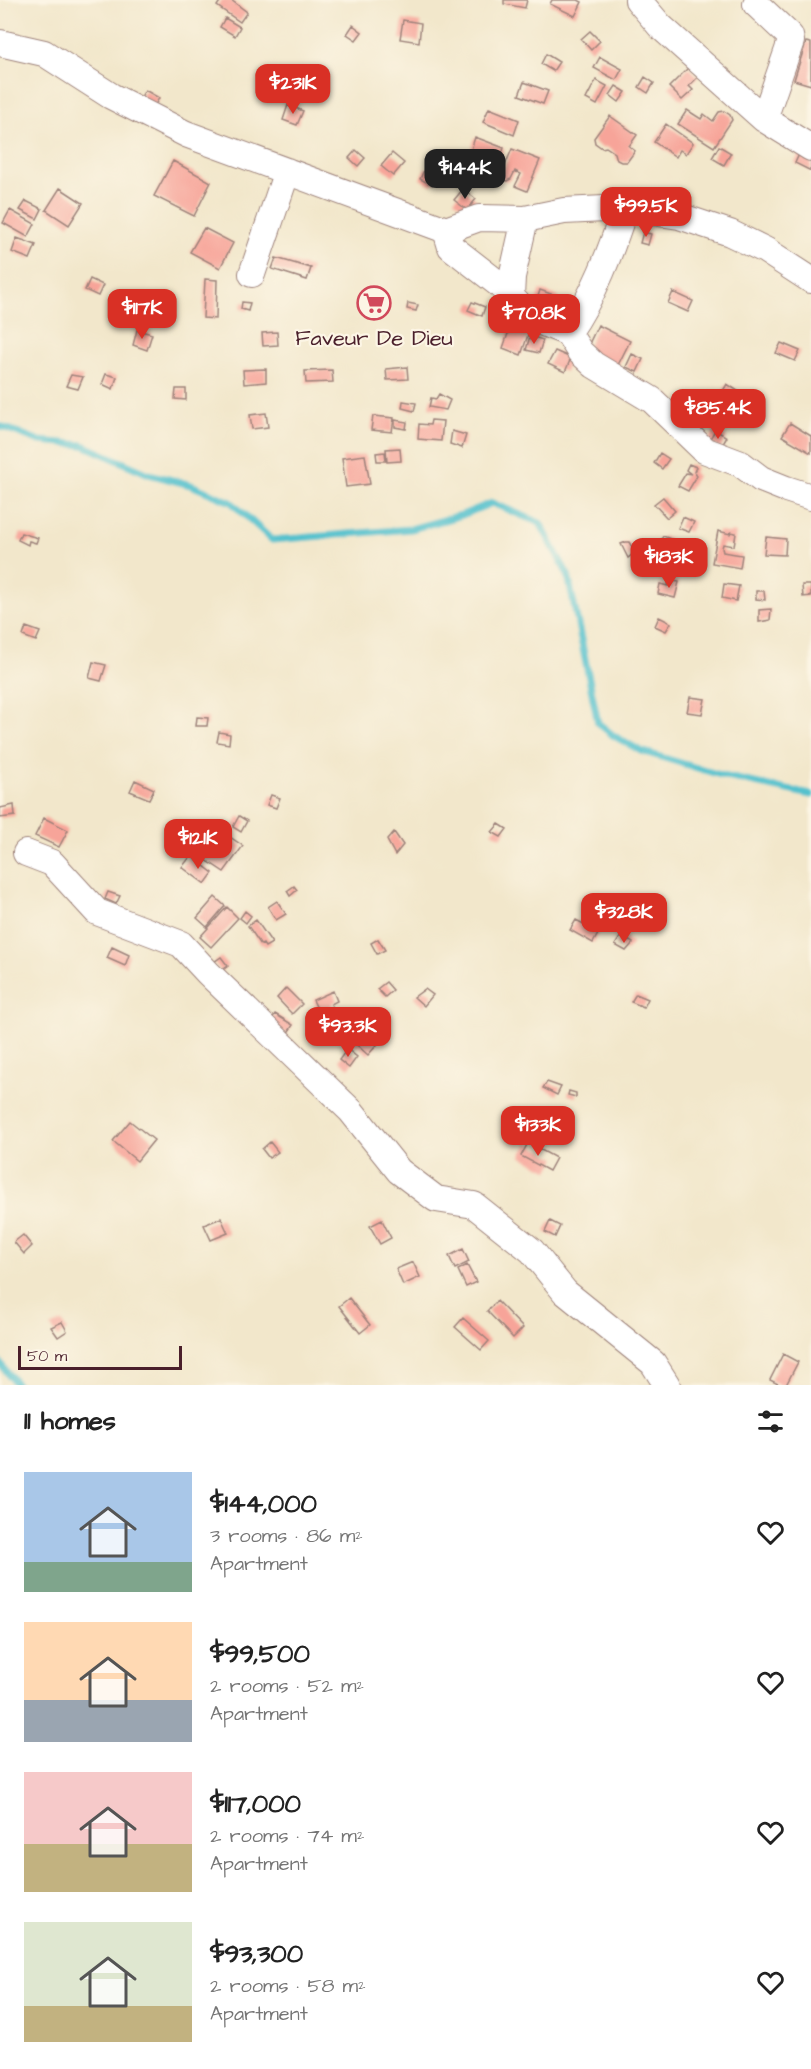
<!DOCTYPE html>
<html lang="en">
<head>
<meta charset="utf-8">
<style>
	:root { --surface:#fff; --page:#f6f6f6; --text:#222; --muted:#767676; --accent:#d93025 }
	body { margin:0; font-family:"Architects Daughter",sans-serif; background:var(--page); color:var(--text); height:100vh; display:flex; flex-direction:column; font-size:22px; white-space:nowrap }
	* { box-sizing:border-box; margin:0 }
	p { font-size:20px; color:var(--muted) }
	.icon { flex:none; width:33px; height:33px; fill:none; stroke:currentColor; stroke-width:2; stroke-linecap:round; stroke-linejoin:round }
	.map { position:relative; height:1385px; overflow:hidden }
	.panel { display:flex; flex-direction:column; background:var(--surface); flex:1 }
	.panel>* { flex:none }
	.scale { position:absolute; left:18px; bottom:15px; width:164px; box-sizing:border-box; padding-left:6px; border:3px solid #4a1f2b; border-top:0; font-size:16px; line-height:21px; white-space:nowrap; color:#4a1f2b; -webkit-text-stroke:4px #fcf5e5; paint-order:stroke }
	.price { position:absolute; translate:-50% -51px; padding:0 14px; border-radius:12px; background:var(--accent); color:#fff; font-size:20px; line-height:39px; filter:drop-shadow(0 2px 3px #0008) }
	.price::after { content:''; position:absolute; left:50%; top:36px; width:18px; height:14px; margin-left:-9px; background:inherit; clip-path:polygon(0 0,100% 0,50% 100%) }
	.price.current { background:#222; color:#fff }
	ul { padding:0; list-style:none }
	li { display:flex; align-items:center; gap:18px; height:150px; padding:0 24px }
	li span { display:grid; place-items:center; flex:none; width:168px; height:120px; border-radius:0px; color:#555 }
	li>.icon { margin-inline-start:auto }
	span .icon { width:72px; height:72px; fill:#fffc; stroke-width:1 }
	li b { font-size:26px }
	h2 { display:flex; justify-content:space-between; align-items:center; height:72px; padding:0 24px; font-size:26px }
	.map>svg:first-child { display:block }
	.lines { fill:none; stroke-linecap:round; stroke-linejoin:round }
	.stream { stroke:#54c1cd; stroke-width:7 }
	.building { fill:#f7a499 }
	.minor-casing { stroke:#9e837b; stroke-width:28 }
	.minor { stroke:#fff; stroke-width:26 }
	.labels { text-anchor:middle; stroke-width:4.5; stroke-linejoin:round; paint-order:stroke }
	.poi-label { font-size:22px; fill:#4a1f2b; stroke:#fcf5e5 }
</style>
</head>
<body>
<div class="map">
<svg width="811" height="1385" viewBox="0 0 811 1385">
	<rect width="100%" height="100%" fill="#fcf5e5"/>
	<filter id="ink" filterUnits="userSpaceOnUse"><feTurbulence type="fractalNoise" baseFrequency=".0167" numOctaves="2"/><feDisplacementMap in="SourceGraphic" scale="12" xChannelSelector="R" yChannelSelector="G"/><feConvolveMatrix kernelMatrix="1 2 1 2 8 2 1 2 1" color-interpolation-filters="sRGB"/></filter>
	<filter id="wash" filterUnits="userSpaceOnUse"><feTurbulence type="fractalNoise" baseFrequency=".008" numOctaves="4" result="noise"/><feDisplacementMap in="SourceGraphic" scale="24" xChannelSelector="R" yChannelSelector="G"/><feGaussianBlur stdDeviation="1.35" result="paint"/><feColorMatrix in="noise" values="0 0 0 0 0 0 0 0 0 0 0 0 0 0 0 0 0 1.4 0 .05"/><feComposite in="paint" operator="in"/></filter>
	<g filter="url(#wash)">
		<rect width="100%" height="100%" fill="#f2e7cb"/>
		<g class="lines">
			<path class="stream" d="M0,426L40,441L83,445L149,474L191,485L231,502L272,540L411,529L462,515L492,503L540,523L568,575L598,723L614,736L641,751L727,777L811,795
				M0,1363L17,1385"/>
		</g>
		<g id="blocks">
			<path class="building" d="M221,0H231L247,12L240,22L217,6Z
				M504,0H527L525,8L504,4Z
				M552,0H578L582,2L575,16L550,4Z
				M225,18L240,27L235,36L220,27Z
				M403,20L421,23L419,42L400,39Z
				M353,25L362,32L356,40L347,34Z
				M590,31L600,41L591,50L581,39Z
				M806,42L811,43V85L794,80Z
				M546,54L559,62L553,71L541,64Z
				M600,57L622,69L616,80L594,68Z
				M689,67L698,77L689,86L693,90L682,100L669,87Z
				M645,77L654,83L648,93L639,87Z
				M596,80L607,86L597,105L586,99Z
				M524,82L548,91L543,104L519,95Z
				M616,86L626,92L619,102L610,95Z
				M145,90L159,98L151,112L137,104Z
				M288,105L303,111L297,125L283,120Z
				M489,108L519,120L514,135L483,122Z
				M687,110L701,119L704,114L713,121L719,112L724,111L730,115L732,120L714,147L678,124Z
				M610,116L637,135L629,146L635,151L627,162H621L617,160L615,153L606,147L602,148L595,143L594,138Z
				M666,124L693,143L686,154L680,150L676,157L654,142Z
				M475,137L504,148L500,160L482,154L480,159L472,157L474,151L471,150Z
				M719,146L731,153L724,165L712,158Z
				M512,149L540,160L527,191L515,186L521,174L515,171L511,179L507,181L502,179L501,175Z
				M356,150L365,158L358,166L349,158Z
				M801,150L811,155V171L795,163Z
				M392,153L404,163L393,176L381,166Z
				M173,161L211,182L194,216L154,196Z
				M425,168L437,174L432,185L420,179Z
				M60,188L83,203L69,225L46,210Z
				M463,189L476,199L467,210L454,200Z
				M26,201L42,209L37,219L20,210Z
				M10,210L35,224L28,237L3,223Z
				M204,228L233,243L220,268L190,252Z
				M643,232L651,234L648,245L640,243Z
				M17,238L36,245L30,259L12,252Z
				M276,258L311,268L307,280L272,269Z
				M90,279L103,285L98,296L85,290Z
				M205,279L217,280L216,319L203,318Z
				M540,290L559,297L554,313L535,306Z
				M673,292L693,301L688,312L668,303Z
				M367,298L380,299L379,312L366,310Z
				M242,302L250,303L248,311L241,309Z
				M472,302L485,307L482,316L468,310Z
				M408,303L418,305L416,311L407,309Z
				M511,325L529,332L521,355L503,348Z
				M598,325L630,341L615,371L585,352Z
				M137,330L152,334L147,350L133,345Z
				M277,332L278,345L263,346L262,333Z
				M530,336L543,340L539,353L526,350Z
				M781,343L800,351L795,361L776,353Z
				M555,351L571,358L565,372L548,364Z
				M632,354L643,359L637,372L626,367Z
				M407,367L408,379L387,380L386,369Z
				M266,369V382L244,384L243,370Z
				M332,370L333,382L306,383L305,371Z
				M106,374L117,377L113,389L102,384Z
				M71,375L83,377L78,389L66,386Z
				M727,384L741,393L734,405L720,396Z
				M176,389H186V400L175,399Z
				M439,394L450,400L446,410L429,407L431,398L436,399Z
				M403,401L416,403L414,411L402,408Z
				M266,413L268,427L252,429L250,415Z
				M373,416L394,418L392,432L371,430Z
				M395,420L407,422L406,429L395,427Z
				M431,420L443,421L441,441L418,439L419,424L430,425Z
				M790,423L811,436V453L782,436Z
				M715,430L727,437L720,449L708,442Z
				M452,431L466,435L462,448L450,444Z
				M400,448L401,461L387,462L386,449Z
				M385,452L386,461H377L376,453Z
				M660,453L669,459L662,469L654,463Z
				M365,455L370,484L346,487L342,458Z
				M689,464L696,467L694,472L697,476L688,491L678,486L686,473L691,474L686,470Z
				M663,497L675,511L667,518L654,504Z
				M683,517L694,522L689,532L678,528Z
				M718,531L730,534L731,532L736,533L734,546L723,544L722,548L723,552L742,555L740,568L712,563Z
				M21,533L38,538L36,543L29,541L28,545L18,540Z
				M663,536L683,544L678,555L658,546Z
				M766,537L786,539L785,555L764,554Z
				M626,542H629L635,552L628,558L621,544Z
				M669,580L679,582L675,598L658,594L660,584L668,586Z
				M724,584L739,586L736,601L722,598Z
				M802,585H811V596L803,597Z
				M756,591H764L765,600L756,599Z
				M771,609L770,620L759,622V610Z
				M659,617L671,623L666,631L655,626Z
				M26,627L40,632L36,641L23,636Z
				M93,662L106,665L101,681L89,678Z
				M690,697L705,699L702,714L687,712Z
				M197,717L208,718L207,726H196Z
				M219,732L230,734L229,744L217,742Z
				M135,780L154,789L149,799L130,791Z
				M271,795L280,798L276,808L267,805Z
				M14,805L15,816L0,818V808Z
				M239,816L247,821L241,832L233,827Z
				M44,818L68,830L59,847L35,836Z
				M499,824L507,829L501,837L492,832Z
				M214,826L243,846L224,872L200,856L211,840L207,837Z
				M394,832L403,845L395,855L387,840Z
				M191,856L213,873L205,884L182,867Z
				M294,886L297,890L290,896L287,891Z
				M108,892L120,896L116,904L105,899Z
				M215,897L225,906L207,927L197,918Z
				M277,901L286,914L276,920L268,907Z
				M227,907L238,918L211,947L200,937Z
				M245,911L251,916L246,923L240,918Z
				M256,920L272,943L265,947L263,944L261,945L248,926Z
				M576,920L599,932L593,943L570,930Z
				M621,936L633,943L626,951L615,945Z
				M378,939L385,950L377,954L371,943Z
				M112,947L129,955L125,966L107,958Z
				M221,957L228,966L221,971L214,962Z
				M386,982L393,990L385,997L377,989Z
				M286,988L302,1004L292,1014L277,998Z
				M425,989L433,995L424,1006L414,997Z
				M333,991L337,1001L331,1004L336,1014L323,1021L313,1000Z
				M636,994L648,999L644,1007L631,1002Z
				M275,1014L293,1025L287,1034L269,1024Z
				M358,1027L377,1045L368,1055L349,1038Z
				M347,1049L357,1057L349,1068L339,1060Z
				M547,1082L561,1087L557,1095L543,1088Z
				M569,1091L576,1093V1097L568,1095Z
				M130,1121L154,1140L137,1161L113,1141Z
				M270,1142L278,1152L269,1158L262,1149Z
				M528,1143L556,1158L549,1171L521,1156Z
				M221,1218L228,1233L211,1240L204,1225Z
				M382,1220L391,1238L380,1244L370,1226Z
				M550,1221L560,1226L555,1237L545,1232Z
				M23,1235L32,1246L24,1254L14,1242Z
				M463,1249L469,1262L455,1269L449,1256Z
				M413,1262L420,1277L403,1285L396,1269Z
				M467,1265L476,1282L466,1287L458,1270Z
				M349,1298L370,1325L360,1333L339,1306Z
				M497,1301L523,1328L513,1338L487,1311Z
				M463,1318L489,1341L481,1350L455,1327Z
				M62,1322L67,1331L58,1337L51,1327Z
				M783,1354L798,1362L786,1385H780L770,1380Z"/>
		</g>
	</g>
	<g filter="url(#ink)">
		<use href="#blocks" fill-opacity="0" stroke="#9e837b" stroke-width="1.5"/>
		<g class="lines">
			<defs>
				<path id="minor" d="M638,0L660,26L764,119L811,148
					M756,4L790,36L791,41L764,119
					M0,43L44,53L111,96L186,134L446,230L479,218L525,219L564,211L625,208L679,216L730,233L765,250L811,280
					M446,230L451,247L500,285L531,318L568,333L580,352L594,365L652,400L704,450L741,464L761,479L786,489L811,497
					M252,274L287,171
					M511,296L512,277L525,219
					M568,333C594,296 611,251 625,208
					M26,853L52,863L97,912L181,944L208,973L351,1111L399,1171L436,1199L474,1205L532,1251L565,1292L653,1363L667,1385"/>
			</defs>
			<use href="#minor" class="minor-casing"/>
			<use href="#minor" class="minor"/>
		</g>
	</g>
	<defs>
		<symbol id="supermarket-ring" viewBox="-11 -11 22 22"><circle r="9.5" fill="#fcf5e5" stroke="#d1495b" stroke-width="1.5"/><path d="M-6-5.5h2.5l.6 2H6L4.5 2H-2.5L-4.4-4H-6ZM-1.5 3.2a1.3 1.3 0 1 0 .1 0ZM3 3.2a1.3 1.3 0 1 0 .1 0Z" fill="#d1495b"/></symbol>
	</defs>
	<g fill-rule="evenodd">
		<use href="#supermarket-ring" x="355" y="284" width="38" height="38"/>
	</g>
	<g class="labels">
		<g class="poi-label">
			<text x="374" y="345">Faveur De Dieu</text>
		</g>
	</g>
</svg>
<div class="scale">50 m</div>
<b class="price" style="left:293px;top:115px">$231K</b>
<b class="price current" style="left:465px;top:200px">$144K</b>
<b class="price" style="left:646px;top:238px">$99.5K</b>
<b class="price" style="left:142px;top:340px">$117K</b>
<b class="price" style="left:534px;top:345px">$70.8K</b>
<b class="price" style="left:718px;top:440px">$85.4K</b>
<b class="price" style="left:669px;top:589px">$183K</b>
<b class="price" style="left:198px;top:870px">$121K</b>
<b class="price" style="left:624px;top:944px">$328K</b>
<b class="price" style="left:348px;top:1058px">$93.3K</b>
<b class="price" style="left:538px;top:1157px">$133K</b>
</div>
<section class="panel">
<h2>11 homes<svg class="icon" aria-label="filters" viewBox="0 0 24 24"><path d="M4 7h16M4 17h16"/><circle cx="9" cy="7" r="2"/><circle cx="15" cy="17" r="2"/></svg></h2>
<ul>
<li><span style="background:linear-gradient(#a9c7e8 75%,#7fa58c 0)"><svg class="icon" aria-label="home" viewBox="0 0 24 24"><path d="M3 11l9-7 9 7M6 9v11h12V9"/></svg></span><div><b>$144,000</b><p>3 rooms · 86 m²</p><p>Apartment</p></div><svg class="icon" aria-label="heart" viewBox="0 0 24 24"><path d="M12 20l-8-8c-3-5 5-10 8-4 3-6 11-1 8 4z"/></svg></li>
<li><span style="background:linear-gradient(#ffd9b3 65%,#9aa5b1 0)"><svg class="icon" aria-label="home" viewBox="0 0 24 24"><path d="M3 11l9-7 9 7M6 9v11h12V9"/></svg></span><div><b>$99,500</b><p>2 rooms · 52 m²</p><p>Apartment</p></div><svg class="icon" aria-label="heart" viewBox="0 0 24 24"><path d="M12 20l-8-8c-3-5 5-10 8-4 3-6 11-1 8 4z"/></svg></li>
<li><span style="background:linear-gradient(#f6c9c9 60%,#c2b280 0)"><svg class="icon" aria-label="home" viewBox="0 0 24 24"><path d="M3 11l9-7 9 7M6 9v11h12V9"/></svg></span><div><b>$117,000</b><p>2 rooms · 74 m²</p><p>Apartment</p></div><svg class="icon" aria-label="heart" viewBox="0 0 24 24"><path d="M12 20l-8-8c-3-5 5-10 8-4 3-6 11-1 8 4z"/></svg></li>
<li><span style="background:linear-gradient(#dfe7d0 70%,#c2b280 0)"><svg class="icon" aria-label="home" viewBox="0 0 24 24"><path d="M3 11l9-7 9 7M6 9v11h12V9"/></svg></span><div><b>$93,300</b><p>2 rooms · 58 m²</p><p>Apartment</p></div><svg class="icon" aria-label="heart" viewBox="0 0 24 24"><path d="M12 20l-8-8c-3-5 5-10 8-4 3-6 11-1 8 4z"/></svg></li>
</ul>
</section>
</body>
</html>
